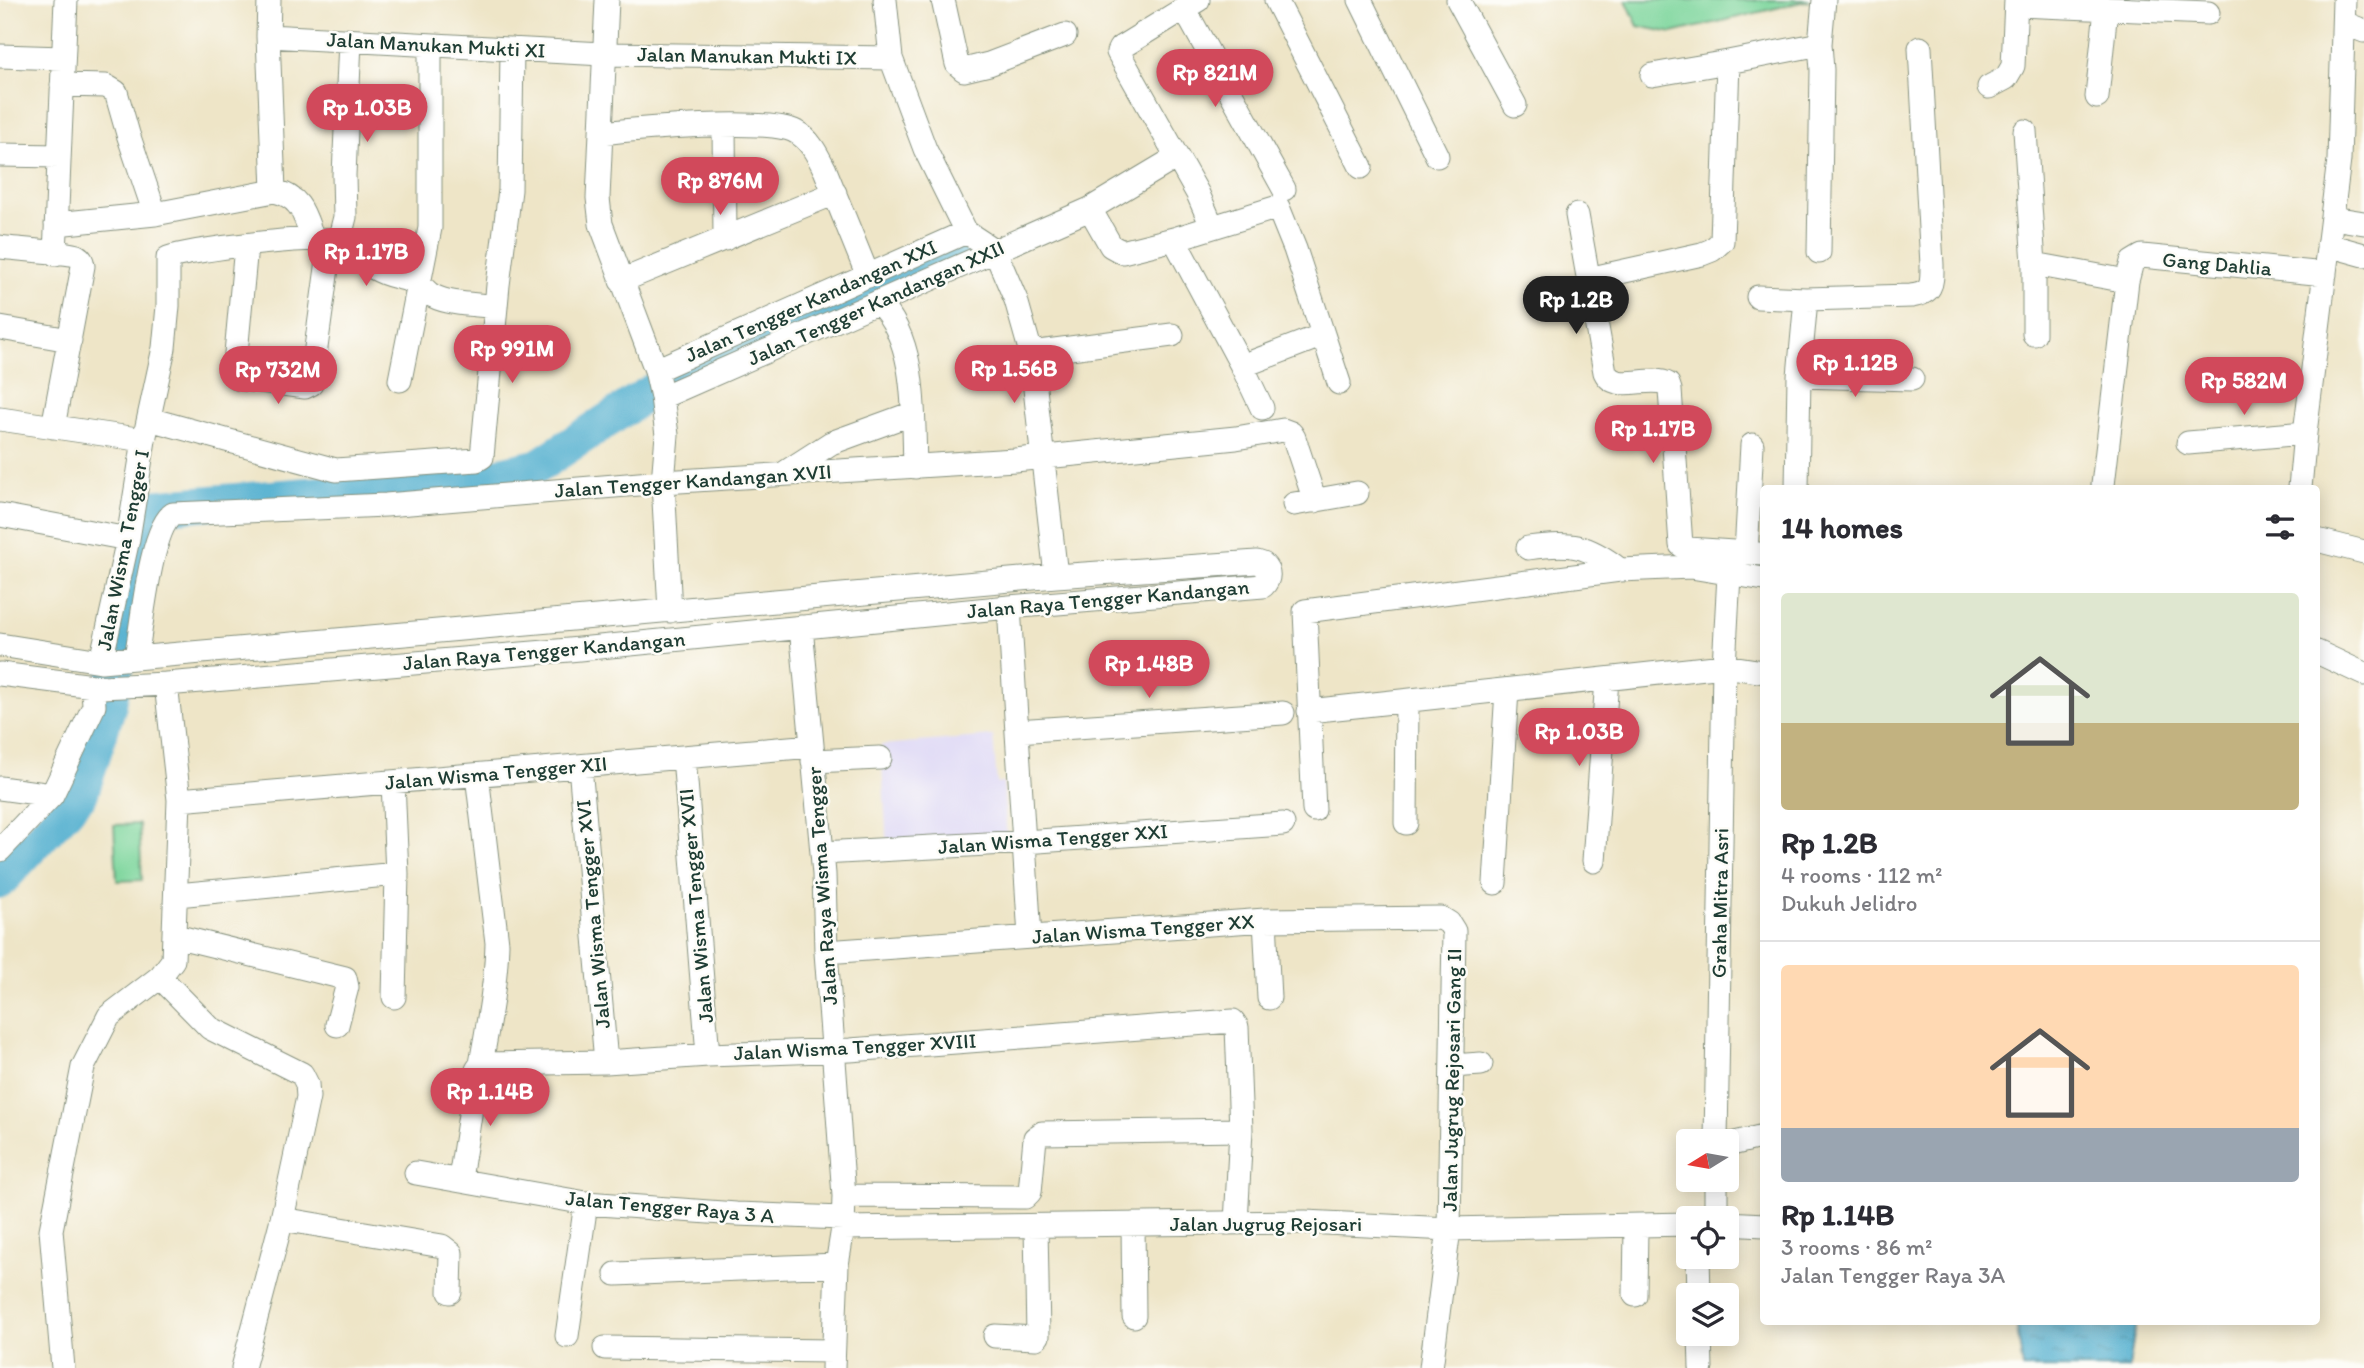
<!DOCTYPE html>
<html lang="en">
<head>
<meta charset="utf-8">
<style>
	:root { --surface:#fff; --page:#f2f2f3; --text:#2b2b33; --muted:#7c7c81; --line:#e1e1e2; --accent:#d1495b }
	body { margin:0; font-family:Itim,sans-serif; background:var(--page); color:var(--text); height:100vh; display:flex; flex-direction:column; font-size:26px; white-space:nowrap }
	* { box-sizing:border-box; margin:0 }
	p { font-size:23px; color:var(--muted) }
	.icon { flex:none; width:38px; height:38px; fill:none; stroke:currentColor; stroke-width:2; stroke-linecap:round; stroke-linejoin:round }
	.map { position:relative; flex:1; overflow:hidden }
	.details { position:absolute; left:1760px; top:485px; width:560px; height:840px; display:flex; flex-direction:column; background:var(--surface); border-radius:7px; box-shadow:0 4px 18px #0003 }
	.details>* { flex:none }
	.needle { width:46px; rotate:259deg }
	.fabs { position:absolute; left:1676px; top:1129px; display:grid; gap:14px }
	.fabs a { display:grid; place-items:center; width:63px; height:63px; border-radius:7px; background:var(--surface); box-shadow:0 4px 18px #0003; font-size:35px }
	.price { position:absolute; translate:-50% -60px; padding:0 16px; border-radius:24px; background:var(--accent); color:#fff; font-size:23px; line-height:46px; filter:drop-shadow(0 2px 4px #0008) }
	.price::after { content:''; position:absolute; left:50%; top:42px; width:21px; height:16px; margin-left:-10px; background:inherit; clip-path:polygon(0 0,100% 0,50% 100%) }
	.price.current { background:#222; color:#fff }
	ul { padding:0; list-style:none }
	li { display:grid; align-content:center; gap:14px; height:371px; padding:0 21px }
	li+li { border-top:2px solid var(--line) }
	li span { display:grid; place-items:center; height:217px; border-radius:7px; color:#555 }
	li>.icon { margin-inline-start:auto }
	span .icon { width:126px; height:126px; fill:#fffc; stroke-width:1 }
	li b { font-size:30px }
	h2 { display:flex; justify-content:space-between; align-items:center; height:84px; padding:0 21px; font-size:30px }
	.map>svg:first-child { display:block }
	.built { fill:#dcd6f6 }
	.green { fill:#7bd59b; stroke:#4d8968; stroke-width:2 }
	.water { fill:url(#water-ripples); stroke:#387682; stroke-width:2 }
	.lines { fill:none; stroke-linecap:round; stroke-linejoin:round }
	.river { stroke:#51afcf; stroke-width:35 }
	.minor-casing { stroke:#86917e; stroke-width:25 }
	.minor { stroke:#fff; stroke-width:23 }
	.labels { text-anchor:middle; stroke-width:5; stroke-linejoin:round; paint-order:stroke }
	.street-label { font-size:21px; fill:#1f3d34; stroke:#fdfcf7 }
</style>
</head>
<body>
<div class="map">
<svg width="2364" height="1368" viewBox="0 0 2364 1368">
	<defs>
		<pattern id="water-ripples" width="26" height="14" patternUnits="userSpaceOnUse" patternTransform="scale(1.75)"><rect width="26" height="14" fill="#51afcf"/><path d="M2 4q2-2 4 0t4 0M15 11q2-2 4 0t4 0" fill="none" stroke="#4390a9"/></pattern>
	</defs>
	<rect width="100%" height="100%" fill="#fdfcf7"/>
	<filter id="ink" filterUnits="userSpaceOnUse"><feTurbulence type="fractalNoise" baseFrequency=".0143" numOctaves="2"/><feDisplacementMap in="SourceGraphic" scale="14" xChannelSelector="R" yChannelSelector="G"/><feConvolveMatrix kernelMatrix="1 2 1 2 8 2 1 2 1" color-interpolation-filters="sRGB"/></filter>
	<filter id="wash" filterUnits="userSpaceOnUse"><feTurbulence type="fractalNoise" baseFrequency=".00686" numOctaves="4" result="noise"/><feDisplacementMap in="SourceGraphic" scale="28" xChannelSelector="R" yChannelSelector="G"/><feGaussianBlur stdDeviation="1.57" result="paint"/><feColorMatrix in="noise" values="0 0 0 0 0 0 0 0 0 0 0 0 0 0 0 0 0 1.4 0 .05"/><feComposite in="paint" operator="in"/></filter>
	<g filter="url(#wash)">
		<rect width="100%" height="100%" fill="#eee5c7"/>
		<path class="built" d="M993,736L997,783H1003L1007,838L887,847L881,745Z"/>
		<path class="green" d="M1626,0H1810L1672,33L1638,26Z
			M139,824L142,880L117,881L114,825Z"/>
		<path class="water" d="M2016,1321H2136L2129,1368H2023Z"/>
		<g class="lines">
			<path class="river" d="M0,881L81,794L109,706L124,628L156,507L472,481L538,466L643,397L694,366L748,347L860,298L891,277L925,261L963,247"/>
		</g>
	</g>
	<g filter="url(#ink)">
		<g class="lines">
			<defs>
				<path id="minor" d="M269,0L268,36L274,191
					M607,0L598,198L601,224L656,370L662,397L667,435L663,482L670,611
					M885,0L891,58L925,149L966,232
					M943,0L957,64L964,70L989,64L1065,35
					M1198,0L1120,48L1118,52L1198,194L1208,217
					M1276,0L1361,167
					M1360,0L1437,156
					M1458,0L1515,105
					M2016,5L2208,13
					M1184,8L1284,189
					M2344,23L2364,31
					M268,36L603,54L891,58
					M0,56L63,58
					M1652,75L1728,62L1820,44
					M62,85L106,86L116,92L128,134L155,214
					M1989,87L2006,78L2013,66L2016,0
					M2097,97L2106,9
					M724,125L725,239
					M2025,131L2034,264V334
					M602,133C637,129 769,117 796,132C810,139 818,156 825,170L868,276
					M0,155L59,156
					M1090,209L1111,246L1122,252L1174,239L1278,207L1295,249L1339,383
					M1577,215L1605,372C1615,394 1650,374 1668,384L1670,390L1681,545L1688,549L1764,554
					M2333,218L2364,223
					M56,224L155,214L274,191C302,197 304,215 313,239
					M966,232L995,251L1016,300L1031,353L1056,576
					M1174,239L1242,366L1262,408
					M339,241L345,217L344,175L350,41
					M2328,245L2364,255
					M246,246L234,375L237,378L305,387L311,384L331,239
					M0,247C12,249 72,253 77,256C82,259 82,261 83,266L53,427
					M1819,252L1822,70L1820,44L1824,0
					M55,254L66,0
					M2034,264L2127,281
					M1588,279L1702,254L1712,250L1722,241L1728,62
					M621,281L835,193
					M1758,297L1806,299L1799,376L1797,488
					M1806,299L1911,296C1933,293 1932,284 1932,265L1920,48
					M878,302C918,341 913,415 915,467
					M0,328L70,340
					M1031,353L1172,335
					M1242,366L1323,335
					M656,370L966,232
					M1799,376L1912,379
					M400,380L430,228V45
					M662,397L1090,209L1177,157
					M0,419L144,440
					M149,419L336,470L477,460L482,457L498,285L510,190L512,49
					M2188,443L2305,433
					M786,472L831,443L913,413
					M2103,485L2127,281L2132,262L2142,256L2325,274
					M2300,488L2305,433L2339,160L2344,0
					M1294,504L1357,493
					M0,515L128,539
					M2317,540L2364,552
					M1528,548C1570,542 1587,544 1620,570
					M1746,553L1752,445
					M1009,607L1030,937
					M801,627L824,874L826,952L844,1196L843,1228L837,1265L833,1368
					M0,645L101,661L1056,576L1257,562L1263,564C1270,571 1270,579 1263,586L1009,607L569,650L166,684L101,687L0,674
					M2317,652L2364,674
					M136,657C142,627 150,529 173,514L386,505L663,482L1015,460L1236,438L1283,430L1291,433L1294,438L1315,501
					M101,661L128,539L144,440L164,348L168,306V258C189,250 318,234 337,241C352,246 363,261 376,269C389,277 403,277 416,283C423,286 427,293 433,296C451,305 477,304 496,307
					M1309,711L1724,666L1764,672
					M1017,731L1283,713
					M684,757L708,1055
					M813,761L880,758
					M580,766L606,1062
					M393,782L397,874L394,997
					M0,788L52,795
					M179,800L812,746
					M1314,810L1305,611L1620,570L1691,567L1764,579
					M1406,823L1407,701
					M0,850L52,795L94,706L93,687
					M822,853L1024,842L1283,824
					M1594,861L1607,679
					M1495,883L1507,690
					M177,895L397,874
					M1265,920L1269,998
					M175,936L345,978L347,987L337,1025
					M826,952L1265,920L1441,918L1449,923L1454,931L1449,1229L1431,1368
					M160,977L210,1028L302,1074L307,1084L308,1097L282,1219L243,1368
					M481,1064L606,1062L708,1055L850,1050L1233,1021L1237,1027L1241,1130L1236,1223
					M1452,1066L1481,1064
					M1716,1141L1724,666L1729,575
					M1727,1145L1764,1136
					M416,1173L586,1203L736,1214L843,1218
					M460,1179L477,1070L481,1064C488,1024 496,984 497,943L477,775
					M1716,1180V1218
					M844,1196L1025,1197L1030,1192L1035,1138L1042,1133L1241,1130
					M282,1219L442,1246L451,1253L450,1292
					M1727,1223L1764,1225
					M1133,1224L1134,1316
					M843,1228L1305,1222L1449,1229L1689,1224
					M1698,1256L1699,1295
					M616,1274L837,1265
					M1635,1295L1636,1227
					M1700,1334L1701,1368
					M567,1336L586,1203
					M995,1336L1036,1338L1038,1336L1036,1226
					M605,1348L833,1351
					M63,1368L51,1230L83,1067L109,1016L160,977L173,960L179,800L166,684"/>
			</defs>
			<use href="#minor" class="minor-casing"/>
			<use href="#minor" class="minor"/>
		</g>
	</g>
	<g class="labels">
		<g class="street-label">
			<text transform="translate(436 45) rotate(3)" y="7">Jalan Manukan Mukti XI</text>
			<text transform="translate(747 56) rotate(1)" y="7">Jalan Manukan Mukti IX</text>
			<text transform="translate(2217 264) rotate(5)" y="7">Gang Dahlia</text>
			<text transform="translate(811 301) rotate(-24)" y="7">Jalan Tengger Kandangan XXI</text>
			<text transform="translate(876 303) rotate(-24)" y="7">Jalan Tengger Kandangan XXII</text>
			<text transform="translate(693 481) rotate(-4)" y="7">Jalan Tengger Kandangan XVII</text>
			<text transform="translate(123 550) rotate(-79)" y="7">Jalan Wisma Tengger I</text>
			<text transform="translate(1108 599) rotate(-5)" y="7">Jalan Raya Tengger Kandangan</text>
			<text transform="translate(544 651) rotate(-5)" y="7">Jalan Raya Tengger Kandangan</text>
			<text transform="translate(496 773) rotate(-5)" y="7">Jalan Wisma Tengger XII</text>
			<text transform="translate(1053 839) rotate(-4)" y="7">Jalan Wisma Tengger XXI</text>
			<text transform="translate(822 886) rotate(-94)" y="7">Jalan Raya Wisma Tengger</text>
			<text transform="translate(1720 903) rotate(-89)" y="7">Graha Mitra Asri</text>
			<text transform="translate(696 906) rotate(-95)" y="7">Jalan Wisma Tengger XVII</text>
			<text transform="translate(593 914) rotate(-95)" y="7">Jalan Wisma Tengger XVI</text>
			<text transform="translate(1143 929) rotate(-4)" y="7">Jalan Wisma Tengger XX</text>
			<text transform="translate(855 1047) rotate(-3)" y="7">Jalan Wisma Tengger XVIII</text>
			<text transform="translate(1452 1080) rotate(-89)" y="7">Jalan Jugrug Rejosari Gang II</text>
			<text transform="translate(670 1207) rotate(5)" y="7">Jalan Tengger Raya 3 A</text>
			<text x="1266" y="1231">Jalan Jugrug Rejosari</text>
		</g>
	</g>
</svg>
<div class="fabs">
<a><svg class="needle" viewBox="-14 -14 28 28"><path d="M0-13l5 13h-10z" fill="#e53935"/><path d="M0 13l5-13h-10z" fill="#7c7c81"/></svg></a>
<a><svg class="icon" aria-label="locate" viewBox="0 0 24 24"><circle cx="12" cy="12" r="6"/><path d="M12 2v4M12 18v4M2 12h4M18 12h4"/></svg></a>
<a><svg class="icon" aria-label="layers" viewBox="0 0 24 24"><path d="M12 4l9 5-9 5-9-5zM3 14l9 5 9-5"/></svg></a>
</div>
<b class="price" style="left:1215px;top:109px">Rp 821M</b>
<b class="price" style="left:367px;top:144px">Rp 1.03B</b>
<b class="price" style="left:720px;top:217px">Rp 876M</b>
<b class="price" style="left:366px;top:288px">Rp 1.17B</b>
<b class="price current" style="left:1576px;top:336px">Rp 1.2B</b>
<b class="price" style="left:512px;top:385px">Rp 991M</b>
<b class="price" style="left:1855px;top:399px">Rp 1.12B</b>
<b class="price" style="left:1014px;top:405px">Rp 1.56B</b>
<b class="price" style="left:278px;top:406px">Rp 732M</b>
<b class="price" style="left:2244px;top:417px">Rp 582M</b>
<b class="price" style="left:1653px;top:465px">Rp 1.17B</b>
<b class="price" style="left:1149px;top:700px">Rp 1.48B</b>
<b class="price" style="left:1579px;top:768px">Rp 1.03B</b>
<b class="price" style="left:490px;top:1128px">Rp 1.14B</b>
<section class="details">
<h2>14 homes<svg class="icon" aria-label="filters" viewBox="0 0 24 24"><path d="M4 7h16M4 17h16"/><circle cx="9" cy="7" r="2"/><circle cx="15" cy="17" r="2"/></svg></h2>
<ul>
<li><span style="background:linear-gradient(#dfe7d0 60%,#c2b280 0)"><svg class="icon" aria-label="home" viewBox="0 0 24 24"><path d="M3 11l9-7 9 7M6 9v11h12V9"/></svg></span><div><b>Rp 1.2B</b><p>4 rooms · 112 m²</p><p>Dukuh Jelidro</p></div></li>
<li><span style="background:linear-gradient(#ffd9b3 75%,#9aa5b1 0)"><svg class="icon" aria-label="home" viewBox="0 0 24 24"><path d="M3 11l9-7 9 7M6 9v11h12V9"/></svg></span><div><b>Rp 1.14B</b><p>3 rooms · 86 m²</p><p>Jalan Tengger Raya 3A</p></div></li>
</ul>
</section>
</div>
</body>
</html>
